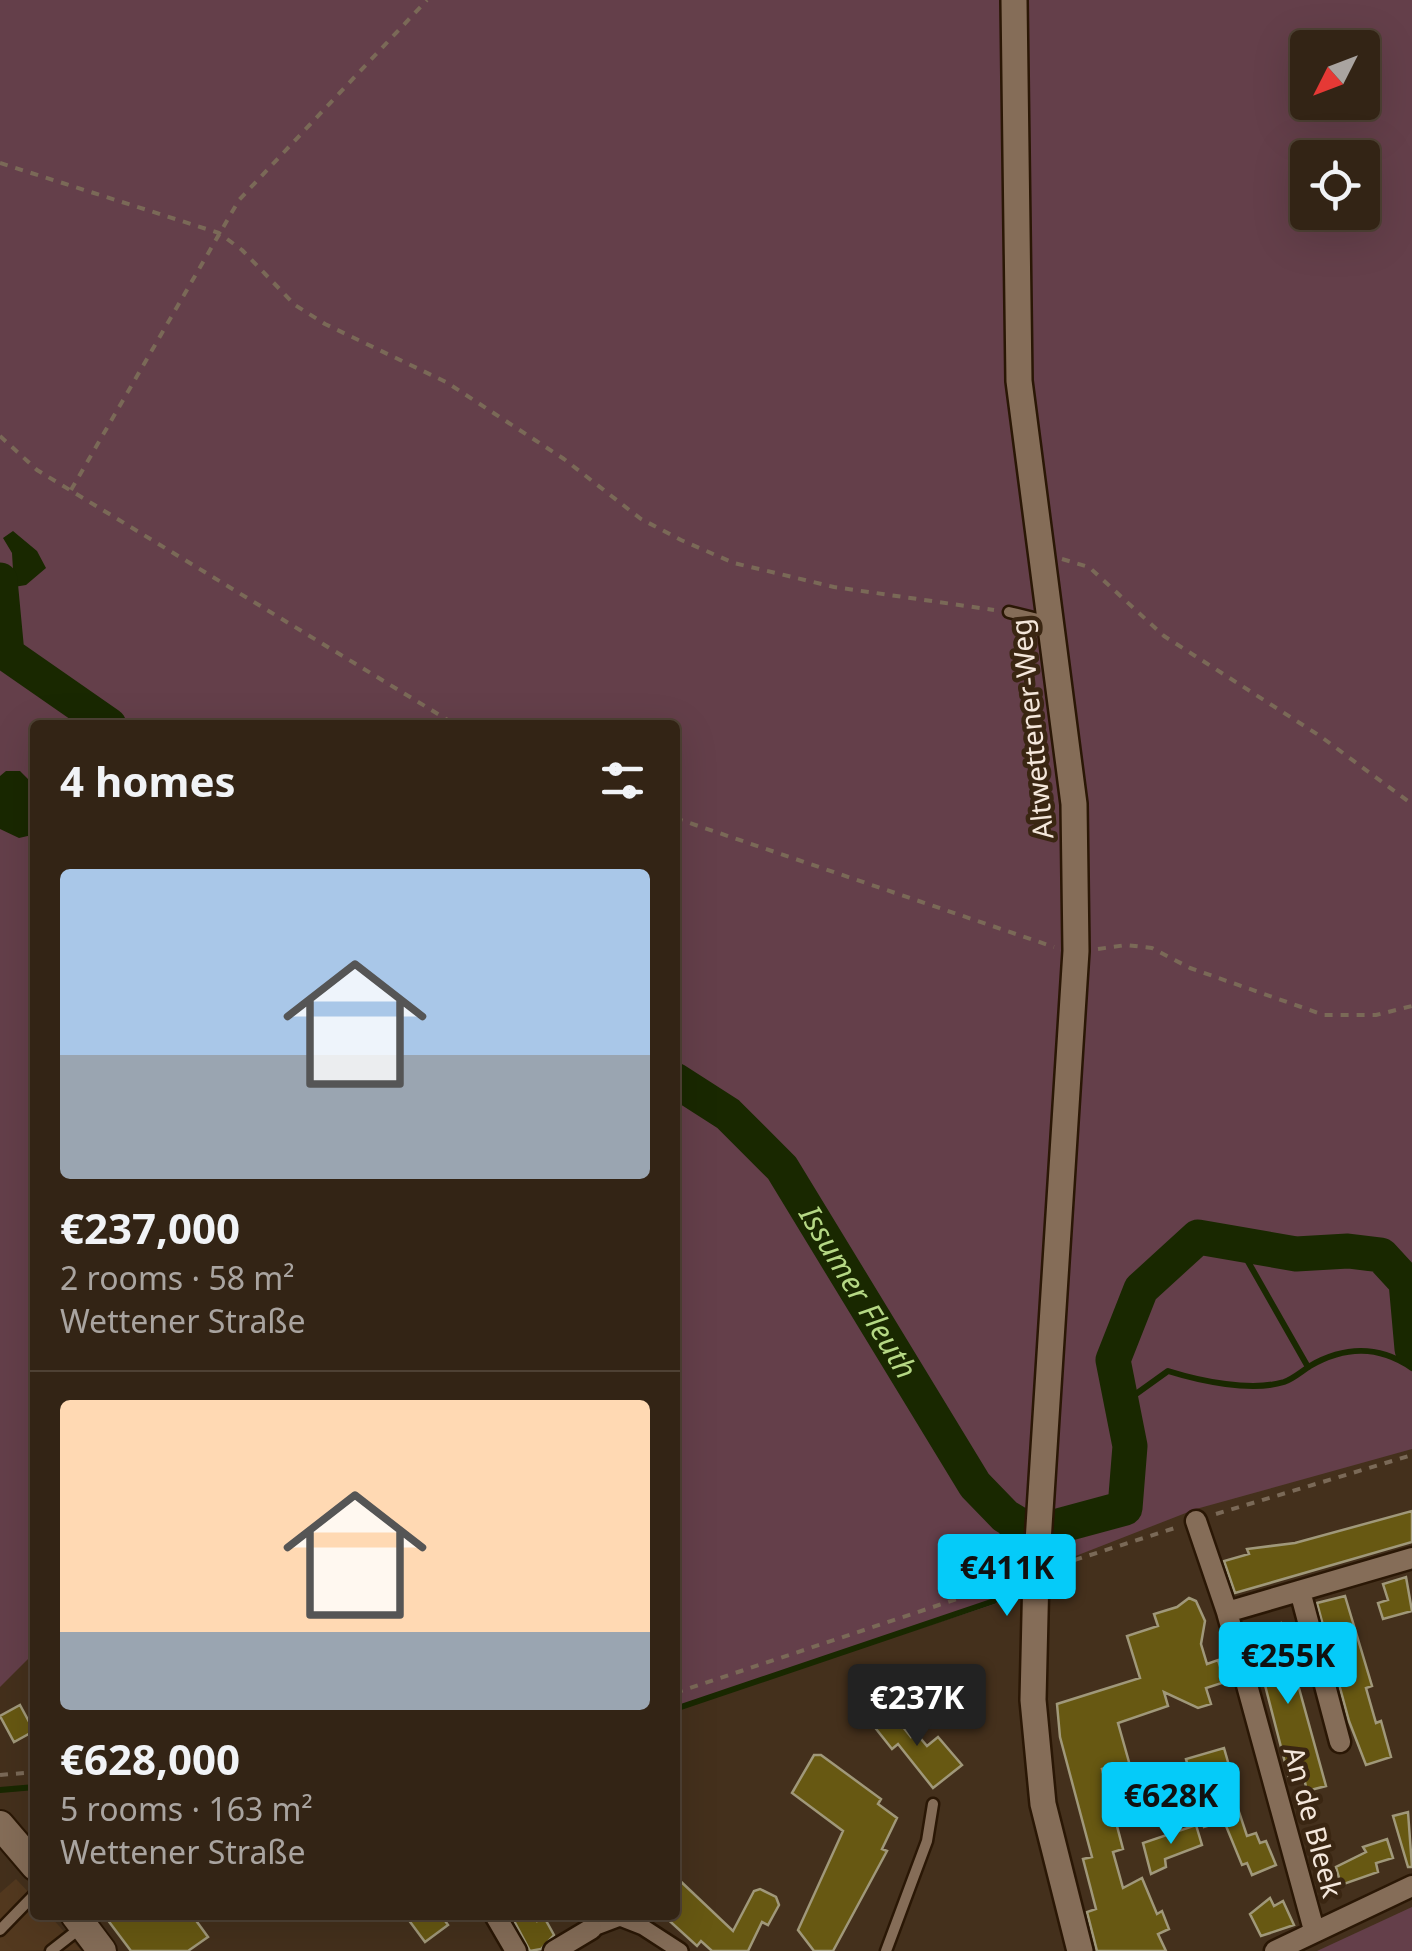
<!DOCTYPE html>
<html lang="en">
<head>
<meta charset="utf-8">
<style>
	:root { --surface:#332415; --page:#3b2c1e; --text:#f1f3f6; --muted:#a9a4a0; --line:#4e4134; --accent:#05cbf9 }
	body { margin:0; font-family:"Noto Sans",sans-serif; background:var(--page); color:var(--text); height:100vh; display:flex; flex-direction:column; font-size:38px; white-space:nowrap }
	* { box-sizing:border-box; margin:0 }
	p { font-size:32px; color:var(--muted) }
	.icon { flex:none; width:55px; height:55px; fill:none; stroke:currentColor; stroke-width:2; stroke-linecap:round; stroke-linejoin:round }
	.map { position:relative; flex:1; overflow:hidden }
	.panel { position:absolute; left:30px; top:720px; width:650px; height:1200px; display:flex; flex-direction:column; background:var(--surface); border-radius:10px; box-shadow:0 10px 40px #0002,0 0 0 2px var(--line) }
	.panel>* { flex:none }
	.needle { width:65px; rotate:228deg }
	.fabs { position:absolute; left:1290px; top:30px; display:grid; gap:20px }
	.fabs a { display:grid; place-items:center; width:90px; height:90px; border-radius:10px; background:var(--surface); box-shadow:0 10px 40px #0002,0 0 0 2px var(--line); font-size:50px }
	.price { position:absolute; translate:-50% -85px; padding:0 22px; border-radius:10px; background:var(--accent); color:#111; font-size:32px; line-height:65px; filter:drop-shadow(0 2px 5px #0008) }
	.price::after { content:''; position:absolute; left:50%; top:60px; width:30px; height:22px; margin-left:-15px; background:inherit; clip-path:polygon(0 0,100% 0,50% 100%) }
	.price.selected { background:#222; color:#fff }
	ul { padding:0; list-style:none }
	li { display:grid; align-content:center; gap:20px; height:530px; padding:0 30px }
	li+li { border-top:2px solid var(--line) }
	li span { display:grid; place-items:center; height:310px; border-radius:10px; color:#555 }
	li>.icon { margin-inline-start:auto }
	span .icon { width:180px; height:180px; fill:#fffc; stroke-width:1 }
	li b { font-size:42px }
	h2 { display:flex; justify-content:space-between; align-items:center; height:120px; padding:0 30px; font-size:42px }
	.map>svg:first-child { display:block }
	.built { fill:#53391f }
	.green { fill:#643f4a; fill-rule:evenodd }
	.water { fill:#192800 }
	.lines { fill:none; stroke-linecap:round; stroke-linejoin:round }
	.stream { stroke:#192800; stroke-width:6 }
	.river { stroke:#192800; stroke-width:35 }
	.building { fill:#675812; stroke:#a0987a; stroke-width:2.5 }
	.service-casing { stroke:#2a1705; stroke-width:15 }
	.pedestrian-casing { stroke:#2a1705; stroke-width:20 }
	.minor-casing { stroke:#2a1705; stroke-width:25 }
	.tertiary-casing { stroke:#2a1705; stroke-width:30 }
	.secondary-casing { stroke:#2a1705; stroke-width:32 }
	.path { stroke:#7a6957; stroke-width:4; stroke-dasharray:8 8; stroke-linecap:butt }
	.service { stroke:#856d58; stroke-width:10 }
	.pedestrian { stroke:#856d58; stroke-width:15 }
	.minor { stroke:#856d58; stroke-width:20 }
	.tertiary { stroke:#856d58; stroke-width:25 }
	.secondary { stroke:#856d58; stroke-width:28 }
	.labels { text-anchor:middle; stroke-width:9; stroke-linejoin:round; paint-order:stroke }
	.street-label { font-size:28px; fill:#f4e7db; stroke:#3a2612 }
	.water-label { font-size:30px; font-style:italic; fill:#b5d884; stroke:#3a2612 }
</style>
</head>
<body>
<div class="map">
<svg width="1412" height="1951" viewBox="0 0 1412 1951">
	<rect width="100%" height="100%" fill="#44301c"/>
	<path class="built" d="M16,1879L35,1899V1915H49L81,1950L0,1951V1893Z"/>
	<path class="green" d="M0,0H1412V1449L1196,1509L1027,1575L995,1604L675,1709V725H35V1652L0,1687ZM1308,48H1362V102H1308ZM1308,158H1362V212H1308Z
		M1412,1907V1951H1317Z"/>
	<path class="water" d="M13,531L37,551L46,568L26,585L14,587L12,553L3,538Z
		M6,771H20L35,786L32,835L19,838L0,829V776Z"/>
	<g class="lines">
		<path class="stream" d="M1238,1244L1308,1367
			M1122,1404L1168,1371C1200,1381 1251,1392 1284,1382C1293,1379 1302,1371 1310,1366C1345,1346 1378,1345 1412,1368
			M997,1575L1005,1516
			M675,1709L994,1601
			M0,1790L35,1787"/>
		<g class="river">
			<path d="M0,580L7,654L109,725"/>
			<path id="s1" d="M675,1080L728,1114L782,1168L975,1485L1005,1516L1020,1525"/>
			<path d="M1051,1528L1125,1508L1130,1446L1113,1360L1141,1289L1198,1237L1296,1254L1348,1251L1381,1255L1406,1282L1412,1349"/>
		</g>
	</g>
	<path class="building" d="M1412,1511V1542L1235,1593L1224,1561L1249,1554L1247,1549L1295,1543Z
		M1406,1577L1412,1611L1383,1619L1378,1603L1388,1600L1383,1584Z
		M1345,1596L1372,1686L1366,1688L1376,1723L1381,1721L1391,1757L1366,1765L1349,1721L1317,1603Z
		M1189,1598L1196,1601L1205,1621L1201,1644L1207,1664L1218,1660L1225,1682L1206,1688L1211,1704L1198,1708L1164,1692L1168,1706L1118,1723L1129,1762L1102,1769L1123,1849L1113,1852L1123,1888L1142,1878L1157,1914L1162,1911L1169,1929L1158,1934L1166,1951H1097L1087,1912L1096,1909L1083,1859L1092,1857L1060,1737L1057,1704L1140,1678L1127,1636L1158,1626L1154,1614L1177,1607Z
		M1281,1623L1326,1786L1307,1791L1304,1778L1290,1782L1251,1631Z
		M20,1705L34,1731L14,1742L0,1716Z
		M886,1706L911,1737L916,1733L927,1746L938,1737L962,1765L933,1788L898,1744L892,1749L869,1720Z
		M1224,1748L1230,1769L1225,1770L1247,1836L1256,1833L1260,1843L1266,1841L1276,1865L1252,1875L1247,1863L1242,1865L1224,1821L1204,1827L1186,1759Z
		M814,1755H821L881,1799L878,1804L897,1818L882,1849L887,1851L833,1951H814L798,1930L843,1831L792,1793Z
		M1408,1812L1412,1867H1408L1393,1816Z
		M1196,1825L1202,1845L1165,1859L1166,1867L1151,1874L1143,1843Z
		M1387,1839L1393,1858L1376,1863L1378,1872L1341,1885L1336,1867L1366,1852L1363,1847Z
		M675,1876L733,1931L754,1891L760,1889L776,1897L779,1905L768,1925L762,1922L748,1951H712L701,1941L697,1946L663,1915H675Z
		M1270,1898L1274,1906L1283,1901L1294,1925L1261,1936L1250,1914Z
		M104,1915H192L208,1937L188,1951H131Z
		M405,1915H441L448,1925L425,1942Z
		M511,1915H533L537,1921L544,1917L554,1935L541,1949L530,1951Z"/>
	<g class="lines">
		<defs>
			<path id="service" d="M1009,612L1050,622
				M0,1930L35,1894
				M51,1951L83,1926
				M886,1951L927,1841L933,1804"/>
			<path id="pedestrian" d="M591,1929L620,1918L643,1927L680,1951"/>
			<path id="minor" d="M1196,1521L1227,1612L1314,1930
				M1300,1591L1340,1742
				M1227,1612L1412,1558
				M495,1915L516,1951
				M554,1951L591,1929
				M1275,1951L1412,1886"/>
			<path id="tertiary" d="M1014,0L1019,381L1074,804L1076,951L1036,1573L1033,1700L1043,1804L1080,1951"/>
			<path id="secondary" d="M0,1825L35,1866
				M75,1915L102,1951"/>
		</defs>
		<use href="#service" class="service-casing"/>
		<use href="#pedestrian" class="pedestrian-casing"/>
		<use href="#minor" class="minor-casing"/>
		<use href="#tertiary" class="tertiary-casing"/>
		<use href="#secondary" class="secondary-casing"/>
		<path class="path" d="M0,163L219,233L242,250L295,305L325,324L446,382L564,459L641,519L681,540L734,563L834,587L994,610
			M0,436L37,470L456,725
			M71,490L239,200L427,0
			M1062,559L1089,567L1164,636L1320,736L1412,804
			M675,818L1054,947
			M1098,949L1126,945L1152,948L1190,968L1324,1015H1376L1412,1006
			M1216,1514L1412,1455
			M1059,1565L1178,1527
			M675,1693L1017,1579
			M0,1775L35,1772"/>
		<use href="#service" class="service"/>
		<use href="#pedestrian" class="pedestrian"/>
		<use href="#minor" class="minor"/>
		<use href="#tertiary" class="tertiary"/>
		<use href="#secondary" class="secondary"/>
	</g>
	<g class="labels">
		<g class="street-label">
			<text transform="translate(1032 729) rotate(-96)" y="10">Altwettener-Weg</text>
			<text transform="translate(1313 1822) rotate(75)" y="10">An de Bleek</text>
		</g>
		<g class="water-label">
			<text dy="10" stroke="none"><textPath href="#s1" startOffset="285">Issumer Fleuth</textPath></text>
		</g>
	</g>
</svg>
<div class="fabs">
<a><svg class="needle" viewBox="-14 -14 28 28"><path d="M0-13l5 13h-10z" fill="#e53935"/><path d="M0 13l5-13h-10z" fill="#a9a4a0"/></svg></a>
<a><svg class="icon" aria-label="locate" viewBox="0 0 24 24"><circle cx="12" cy="12" r="6"/><path d="M12 2v4M12 18v4M2 12h4M18 12h4"/></svg></a>
</div>
<b class="price" style="left:1007px;top:1619px">€411K</b>
<b class="price" style="left:1288px;top:1707px">€255K</b>
<b class="price selected" style="left:917px;top:1749px">€237K</b>
<b class="price" style="left:1171px;top:1847px">€628K</b>
<section class="panel">
<h2>4 homes<svg class="icon" aria-label="filters" viewBox="0 0 24 24"><path d="M4 7h16M4 17h16"/><circle cx="9" cy="7" r="2"/><circle cx="15" cy="17" r="2"/></svg></h2>
<ul>
<li><span style="background:linear-gradient(#a9c7e8 60%,#9aa5b1 0)"><svg class="icon" aria-label="home" viewBox="0 0 24 24"><path d="M3 11l9-7 9 7M6 9v11h12V9"/></svg></span><div><b>€237,000</b><p>2 rooms · 58 m²</p><p>Wettener Straße</p></div></li>
<li><span style="background:linear-gradient(#ffd9b3 75%,#9aa5b1 0)"><svg class="icon" aria-label="home" viewBox="0 0 24 24"><path d="M3 11l9-7 9 7M6 9v11h12V9"/></svg></span><div><b>€628,000</b><p>5 rooms · 163 m²</p><p>Wettener Straße</p></div></li>
</ul>
</section>
</div>
</body>
</html>
